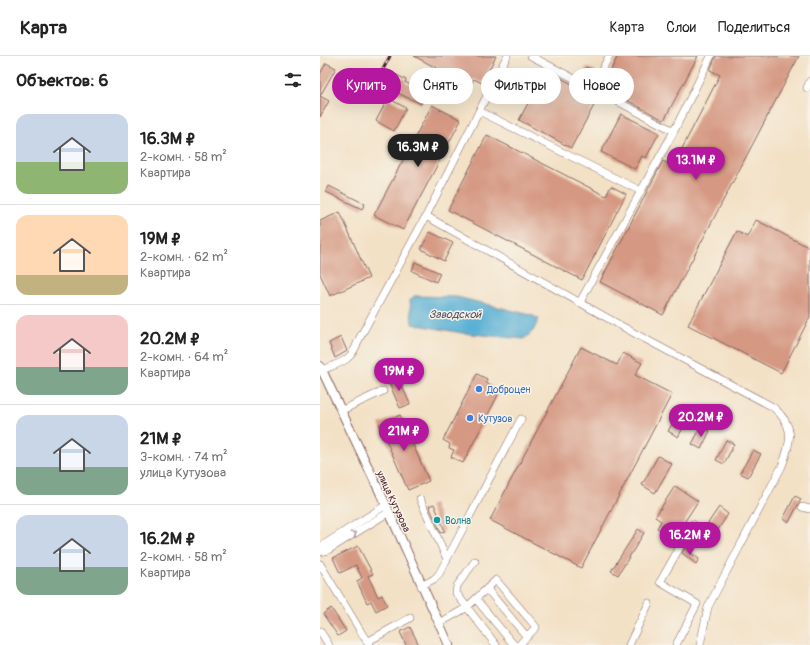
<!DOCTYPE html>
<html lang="ru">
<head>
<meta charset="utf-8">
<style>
	:root { --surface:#fff; --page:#f6f6f6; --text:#222; --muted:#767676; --line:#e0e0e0; --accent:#b5179e }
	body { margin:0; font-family:Pangolin,sans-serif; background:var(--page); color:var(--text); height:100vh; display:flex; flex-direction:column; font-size:15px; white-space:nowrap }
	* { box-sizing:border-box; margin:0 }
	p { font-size:13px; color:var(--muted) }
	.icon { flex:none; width:22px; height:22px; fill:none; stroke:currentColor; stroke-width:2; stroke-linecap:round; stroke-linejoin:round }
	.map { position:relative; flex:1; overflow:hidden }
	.details { display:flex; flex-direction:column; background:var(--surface); width:320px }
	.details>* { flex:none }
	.hud { position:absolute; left:12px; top:12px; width:380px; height:36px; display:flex; gap:8px }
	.price { position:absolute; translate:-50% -34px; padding:0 9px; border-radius:14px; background:var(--accent); color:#fff; font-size:13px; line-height:26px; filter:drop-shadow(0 1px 2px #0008) }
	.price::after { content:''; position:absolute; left:50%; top:24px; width:12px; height:9px; margin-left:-6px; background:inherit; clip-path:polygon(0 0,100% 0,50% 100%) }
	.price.current { background:#222; color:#fff }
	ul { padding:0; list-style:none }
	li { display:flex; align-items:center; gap:12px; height:100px; padding:0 16px }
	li+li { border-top:1px solid var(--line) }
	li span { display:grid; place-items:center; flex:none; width:112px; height:80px; border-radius:12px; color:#555 }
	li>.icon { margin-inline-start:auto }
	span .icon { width:48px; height:48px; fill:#fffc; stroke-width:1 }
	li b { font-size:17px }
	h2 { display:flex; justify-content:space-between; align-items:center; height:48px; padding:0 16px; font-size:17px }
	.chip { padding:0 14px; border-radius:18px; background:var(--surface); box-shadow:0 4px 16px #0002; font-size:14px; line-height:36px }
	.chip.current { background:var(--accent); color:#fff }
	header { display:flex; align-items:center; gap:24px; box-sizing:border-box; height:56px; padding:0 20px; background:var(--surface); border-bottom:1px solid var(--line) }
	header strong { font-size:19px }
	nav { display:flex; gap:22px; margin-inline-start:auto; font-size:14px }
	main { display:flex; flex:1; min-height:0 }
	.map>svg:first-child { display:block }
	.water { fill:#56afd3; stroke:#50677f }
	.building { fill:#d59983 }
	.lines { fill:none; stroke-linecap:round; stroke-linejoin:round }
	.minor-casing { stroke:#856361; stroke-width:8 }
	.major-casing { stroke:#856361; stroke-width:10 }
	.minor { stroke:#fff; stroke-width:7 }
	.major { stroke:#fff; stroke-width:8 }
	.rail-casing { stroke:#4a1f2b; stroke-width:3 }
	.rail { stroke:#f7f3e8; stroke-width:1.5; stroke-dasharray:4.5; stroke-linecap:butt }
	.oneway { stroke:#ae9aa0 }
	.shop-dot { fill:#3f7fe0; stroke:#f7f3e8; stroke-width:1.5 }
	.culture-dot { fill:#0f9aa8; stroke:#f7f3e8; stroke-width:1.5 }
	.labels { text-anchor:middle; stroke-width:3; stroke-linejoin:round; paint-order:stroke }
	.shop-label { font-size:10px; fill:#366cbe; stroke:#f7f3e8; text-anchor:start }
	.street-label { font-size:10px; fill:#4a1f2b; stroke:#f7f3e8 }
	.culture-label { font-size:10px; fill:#0d838f; stroke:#f7f3e8; text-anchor:start }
	.water-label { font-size:11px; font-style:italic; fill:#4e5166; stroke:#f7f3e8 }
</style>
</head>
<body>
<header>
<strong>Карта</strong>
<nav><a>Карта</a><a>Слои</a><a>Поделиться</a></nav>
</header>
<main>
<section class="details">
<h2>Объектов: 6<svg class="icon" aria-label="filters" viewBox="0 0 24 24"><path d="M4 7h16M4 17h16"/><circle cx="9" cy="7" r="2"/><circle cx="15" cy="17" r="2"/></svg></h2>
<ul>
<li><span style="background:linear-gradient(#c9d6e8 60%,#8fb573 0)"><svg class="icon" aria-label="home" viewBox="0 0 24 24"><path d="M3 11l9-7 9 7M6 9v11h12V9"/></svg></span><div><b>16.3M ₽</b><p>2-комн. · 58 m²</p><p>Квартира</p></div></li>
<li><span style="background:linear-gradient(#ffd9b3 75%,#c2b280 0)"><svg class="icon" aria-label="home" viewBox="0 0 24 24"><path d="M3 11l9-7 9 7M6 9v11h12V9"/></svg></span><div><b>19M ₽</b><p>2-комн. · 62 m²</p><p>Квартира</p></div></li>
<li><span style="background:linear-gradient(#f6c9c9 65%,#7fa58c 0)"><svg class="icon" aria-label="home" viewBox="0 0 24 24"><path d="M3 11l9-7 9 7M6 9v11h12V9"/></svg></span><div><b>20.2M ₽</b><p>2-комн. · 64 m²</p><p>Квартира</p></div></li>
<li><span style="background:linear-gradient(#c9d6e8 65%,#7fa58c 0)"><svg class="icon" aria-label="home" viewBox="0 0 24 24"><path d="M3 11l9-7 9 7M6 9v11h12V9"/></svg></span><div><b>21M ₽</b><p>3-комн. · 74 m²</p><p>улица Кутузова</p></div></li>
<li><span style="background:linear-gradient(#c9d6e8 65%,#7fa58c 0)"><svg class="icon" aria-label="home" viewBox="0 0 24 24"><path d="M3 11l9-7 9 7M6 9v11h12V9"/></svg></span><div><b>16.2M ₽</b><p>2-комн. · 58 m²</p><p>Квартира</p></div></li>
</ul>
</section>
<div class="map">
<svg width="490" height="589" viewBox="0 0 490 589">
	<rect width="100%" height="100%" fill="#f7f3e8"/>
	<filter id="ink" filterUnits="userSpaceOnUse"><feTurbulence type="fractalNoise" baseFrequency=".025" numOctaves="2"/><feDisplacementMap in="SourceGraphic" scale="8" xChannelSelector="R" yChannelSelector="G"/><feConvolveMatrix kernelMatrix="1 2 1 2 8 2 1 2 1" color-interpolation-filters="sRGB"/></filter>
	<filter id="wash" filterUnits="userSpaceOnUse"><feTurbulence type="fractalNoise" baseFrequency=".012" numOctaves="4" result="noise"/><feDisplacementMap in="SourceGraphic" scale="16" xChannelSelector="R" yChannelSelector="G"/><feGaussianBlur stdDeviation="0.9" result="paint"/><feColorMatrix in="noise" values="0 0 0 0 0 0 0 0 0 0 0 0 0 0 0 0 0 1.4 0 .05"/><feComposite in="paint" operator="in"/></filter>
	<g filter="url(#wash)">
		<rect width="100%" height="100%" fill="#f3e1c6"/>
		<path class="water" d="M94,240L137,241L211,259L219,263L213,275L204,283L142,277L92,268L90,244Z"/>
		<g id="blocks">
			<path class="building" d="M94,0H176L162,27L154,23L150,30Z
				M298,0H378L344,64L282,31Z
				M396,0H479L343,259L280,226L343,105L353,110L400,19L390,14Z
				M6,7L16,12L0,40L9,45L0,61V18Z
				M266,11L276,15L272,24L263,19Z
				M226,14L278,42L251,92L199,64Z
				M77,19L86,24L85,26L106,37L101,48L69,33Z
				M68,42L86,52L74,75L56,65Z
				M112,49L141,64L83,174L54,159Z
				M301,58L339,77L326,102L322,100L315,113L281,96Z
				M167,79L286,140L291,130L306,138L262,224L128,154Z
				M9,130L45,148L42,153L6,136Z
				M20,156L49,222L10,240L0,218V165Z
				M436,164L490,192V261L461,317L368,269L417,175L427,181Z
				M110,176L133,187L124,205L101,193Z
				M95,206L120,217L116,226L92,215Z
				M21,281L27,295L15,302L9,287Z
				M261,291L297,309L303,297L322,307L315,319L352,338L261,512L170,464Z
				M157,318L167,323L166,327L172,330L170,335L178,339L143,407L131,401L134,394L129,392L130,388L123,384Z
				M78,321L90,348L80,352L68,325Z
				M80,359L109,425L88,434L59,368Z
				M357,360L367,365L358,381L348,375Z
				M381,371L390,375L381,393L372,388Z
				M406,384L414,388L404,408L396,404Z
				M433,394L441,398L428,421L420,417Z
				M338,400L352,408L335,437L322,429Z
				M355,430L378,445L354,482L337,472L341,465L335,461Z
				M475,440L481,443L469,466L463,463Z
				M114,448L125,475L121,477L109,450Z
				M399,451L408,458L394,480L384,473Z
				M318,473L324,477L298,519L291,515Z
				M38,490L53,518L48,520L58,541L62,539L67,549L56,555L51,545L47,547L37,525L42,522L36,509L20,517L13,502Z
				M365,492L379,503L376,508L362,497Z
				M11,552L26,575L18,580L3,558Z
				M90,571L99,589H86L80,576Z"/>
		</g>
	</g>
	<g filter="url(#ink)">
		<use href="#blocks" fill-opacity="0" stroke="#856361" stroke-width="1"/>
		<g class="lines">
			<defs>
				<path id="minor" d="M211,0L354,75L260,246
					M273,32L289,0
					M487,32L490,25
					M159,55L321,135
					M354,75L391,0
					M106,160L187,0
					M2,314C20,307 32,305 38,285L106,160L314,277L453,351C475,370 472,384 462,410L388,551L380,589
					M20,355L63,335
					M100,443L127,503
					M482,451L490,453
					M0,491L66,449
					M0,496L8,494L69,456
					M155,505L137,530L136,537L176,589
					M0,508L49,589
					M101,530L114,523L119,518L201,363
					M167,533L207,581
					M156,543L194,589
					M118,568L146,552L176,524L216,571L199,589
					M0,575L9,589
					M47,586L90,562
					M309,589L329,547
					M356,589L377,548L340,526L373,468"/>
				<path id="major" d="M0,310L66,449L129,589"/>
			</defs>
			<use href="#minor" class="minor-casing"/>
			<use href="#major" class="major-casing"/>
			<use href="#minor" class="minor"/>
			<use href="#major" class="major"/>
			<defs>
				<path id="rail" d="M49,40L70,0"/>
			</defs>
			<use href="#rail" class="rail-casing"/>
			<use href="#rail" class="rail"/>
		</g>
		<defs><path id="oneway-chevron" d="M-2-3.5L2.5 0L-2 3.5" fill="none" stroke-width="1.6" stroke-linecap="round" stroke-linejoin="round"/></defs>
		<use class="oneway" href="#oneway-chevron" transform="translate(34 478) rotate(-34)"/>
	</g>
	<g class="shop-dot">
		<circle cx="159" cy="333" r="4"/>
		<circle cx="150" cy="362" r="4"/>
	</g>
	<circle class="culture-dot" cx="117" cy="464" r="4"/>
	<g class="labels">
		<g class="shop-label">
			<text x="167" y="337">Доброцен</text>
			<text x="158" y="366">Кутузов</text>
		</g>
		<g class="street-label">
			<text transform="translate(74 445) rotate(65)" y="4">улица Кутузова</text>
		</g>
		<g class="culture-label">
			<text x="125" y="468">Волна</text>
		</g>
		<g class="water-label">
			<text x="135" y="262">Заводской</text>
		</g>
	</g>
</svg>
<b class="price current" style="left:98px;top:112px">16.3M ₽</b>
<b class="price" style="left:376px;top:125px">13.1M ₽</b>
<b class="price" style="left:79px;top:336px">19M ₽</b>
<b class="price" style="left:381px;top:382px">20.2M ₽</b>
<b class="price" style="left:84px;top:396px">21M ₽</b>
<b class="price" style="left:370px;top:500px">16.2M ₽</b>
<div class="hud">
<a class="chip current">Купить</a>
<a class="chip">Снять</a>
<a class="chip">Фильтры</a>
<a class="chip">Новое</a>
</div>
</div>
</main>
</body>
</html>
